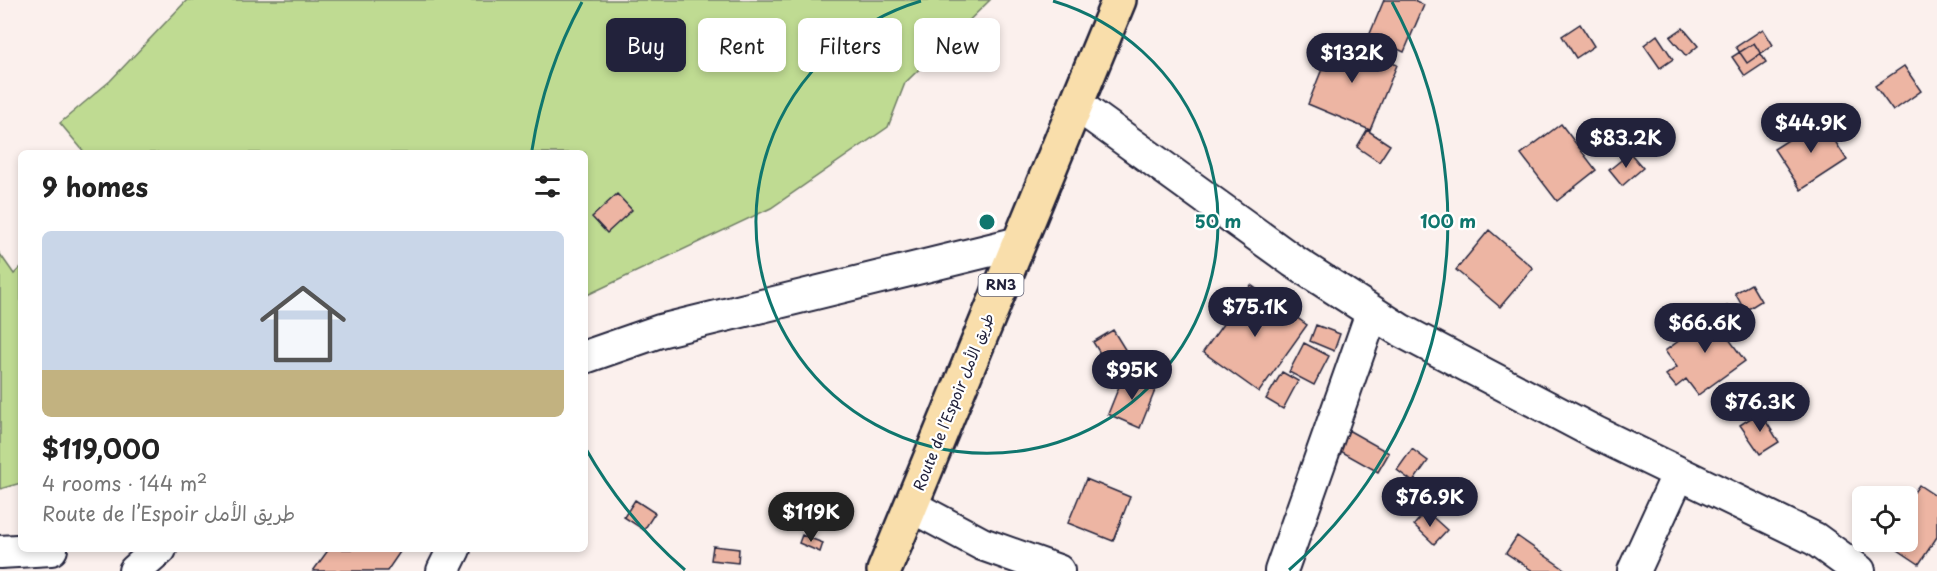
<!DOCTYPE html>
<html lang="en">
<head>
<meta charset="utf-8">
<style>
	:root { --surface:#fff; --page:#f6f6f6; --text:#222; --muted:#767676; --accent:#22223b }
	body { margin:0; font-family:"Playpen Sans","Playpen Sans Arabic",sans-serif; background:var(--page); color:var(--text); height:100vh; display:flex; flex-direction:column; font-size:22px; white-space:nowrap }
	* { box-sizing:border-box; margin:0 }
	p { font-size:20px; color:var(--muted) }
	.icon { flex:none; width:33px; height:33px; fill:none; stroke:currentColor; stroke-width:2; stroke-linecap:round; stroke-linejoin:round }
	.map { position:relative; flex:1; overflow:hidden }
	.panel { position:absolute; left:18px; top:150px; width:570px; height:402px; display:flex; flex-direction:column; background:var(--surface); border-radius:9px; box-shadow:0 3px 9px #0003 }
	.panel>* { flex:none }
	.guide { position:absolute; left:606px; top:18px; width:570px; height:54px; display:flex; gap:12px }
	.buttons { position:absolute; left:1852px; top:486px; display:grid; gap:12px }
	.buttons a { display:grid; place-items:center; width:66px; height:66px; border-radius:9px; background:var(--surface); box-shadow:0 3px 9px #0003; font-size:30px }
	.price { position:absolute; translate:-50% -51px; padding:0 14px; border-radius:21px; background:var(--accent); color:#fff; font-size:20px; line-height:39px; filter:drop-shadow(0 2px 3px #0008) }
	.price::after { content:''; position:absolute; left:50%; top:36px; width:18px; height:14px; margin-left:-9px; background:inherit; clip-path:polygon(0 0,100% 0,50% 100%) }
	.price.current { background:#222; color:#fff }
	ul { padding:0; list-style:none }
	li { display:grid; align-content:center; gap:12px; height:318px; padding:0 24px }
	li span { display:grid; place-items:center; height:186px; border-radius:9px; color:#555 }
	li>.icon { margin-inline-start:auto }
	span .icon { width:108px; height:108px; fill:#fffc; stroke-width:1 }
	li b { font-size:26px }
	h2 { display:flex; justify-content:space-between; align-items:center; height:72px; padding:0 24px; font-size:26px }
	.tag { padding:0 21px; border-radius:9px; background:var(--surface); box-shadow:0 3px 9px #0003; font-size:21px; line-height:54px }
	.tag.current { background:var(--accent); color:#fff }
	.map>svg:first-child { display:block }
	.green { fill:#bfdb92; stroke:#707e66; stroke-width:1.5 }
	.building { fill:#edb5a3; stroke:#22223b; stroke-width:1.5 }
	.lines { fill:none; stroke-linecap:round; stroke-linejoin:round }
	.minor-casing { stroke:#22223b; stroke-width:36 }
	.highway-casing { stroke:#22223b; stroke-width:38 }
	.minor { stroke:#fff; stroke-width:32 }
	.highway { stroke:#f9deab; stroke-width:33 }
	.ring { fill:none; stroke:#0f766e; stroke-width:3 }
	.labels { text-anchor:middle; stroke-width:4.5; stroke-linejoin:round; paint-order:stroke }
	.shield { fill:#fff; stroke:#646476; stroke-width:1.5 }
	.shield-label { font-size:14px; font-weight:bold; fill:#22223b }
	.street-label { font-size:15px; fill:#22223b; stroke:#fff }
	.centre { fill:#0f766e; stroke:#fff; stroke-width:3 }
	.ring-label { font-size:18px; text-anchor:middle; font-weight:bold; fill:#0f766e; stroke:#fff; stroke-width:4.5; stroke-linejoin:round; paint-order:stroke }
</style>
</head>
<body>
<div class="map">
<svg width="1937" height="571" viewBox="0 0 1937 571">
	<rect width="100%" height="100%" fill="#fbf0ed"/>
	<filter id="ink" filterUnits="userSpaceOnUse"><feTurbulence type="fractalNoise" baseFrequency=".0167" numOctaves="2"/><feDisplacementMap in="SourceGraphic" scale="12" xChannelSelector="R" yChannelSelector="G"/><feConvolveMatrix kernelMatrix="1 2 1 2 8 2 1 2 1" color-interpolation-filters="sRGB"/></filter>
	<g filter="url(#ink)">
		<path class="green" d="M187,0H990L905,83L888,127L771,208L585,296V153H85L60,123L110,81Z
			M0,254L14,274L21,267V483L0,489Z"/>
		<path class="building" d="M1384,0H1414L1424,5L1404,52L1369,36Z
			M1580,24L1594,46L1576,58L1562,36Z
			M1683,28L1698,46L1686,56L1670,37Z
			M1763,29L1773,45L1747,63L1736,47Z
			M1657,35L1673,59L1660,68L1644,45Z
			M1334,39L1397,65L1370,130L1308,104Z
			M1754,43L1766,62L1745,76L1732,57Z
			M1904,66L1921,91L1893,111L1875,86Z
			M1821,119L1847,160L1801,190L1774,149Z
			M1561,124L1596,170L1557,201L1521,154Z
			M1367,130L1390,145L1379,162L1357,147Z
			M1630,153L1643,168L1622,186L1609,170Z
			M617,194L632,210L607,233L592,217Z
			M1489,230L1533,268L1500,307L1456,270Z
			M1751,284L1761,301L1745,311L1735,293Z
			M1251,285L1307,325L1259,392L1203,352Z
			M1727,306L1735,317L1721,328L1745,361L1698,395L1686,379L1676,387L1666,375L1677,367L1665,351Z
			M1316,325L1340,334L1334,351L1310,341Z
			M1113,330L1126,351L1106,363L1093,342Z
			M1304,343L1329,356L1314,385L1289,372Z
			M1282,372L1298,381L1283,409L1266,399Z
			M1124,374L1156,388L1140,428L1108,414Z
			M1760,412L1779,442L1760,454L1740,425Z
			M1348,430L1389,453L1378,472L1337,449Z
			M1412,449L1428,461L1413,482L1397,470Z
			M1086,479L1130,497L1113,541L1068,523Z
			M1919,485L1937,497V537L1919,564L1886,542H1908V501Z
			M635,500L655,513L644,530L624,517Z
			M1426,511L1447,530L1434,544L1414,525Z
			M802,535L823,543L820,552L799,543Z
			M1517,536L1567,571H1533L1506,553Z
			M713,546L739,549L738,563L711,560Z
			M329,549H402L387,571H313Z"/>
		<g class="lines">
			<defs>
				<path id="minor" d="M1076,104L1293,261L1400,330L1596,433L1815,539L1859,571
					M585,357L660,331L1019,243
					M911,506L982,544L1058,571
					M0,552L51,549
					M135,571L160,549
					M443,571L454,549
					M1281,571L1372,313
					M1634,571L1679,473"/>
				<path id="highway" d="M884,571L1119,0"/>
			</defs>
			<use href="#minor" class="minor-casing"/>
			<use href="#highway" class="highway-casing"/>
			<use href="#minor" class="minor"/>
			<use href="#highway" class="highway"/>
		</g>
	</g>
	<g class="ring">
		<path d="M1053 1A231 231 0 1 1 921 1"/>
		<path d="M685 570A461 461 0 0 1 586 449M532 150A461 461 0 0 1 582 2M1392 2A461 461 0 0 1 1289 570"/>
	</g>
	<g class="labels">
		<rect class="shield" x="978.5" y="274" width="45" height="22" rx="4.5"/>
		<g class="shield-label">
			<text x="1001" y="290">RN3</text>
		</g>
		<g class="street-label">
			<text transform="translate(954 402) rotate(-68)" y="5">Route de l’Espoir طريق الأمل</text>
		</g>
	</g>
	<circle cx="987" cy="222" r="9" class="centre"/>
	<g class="ring-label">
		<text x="1218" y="228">50 m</text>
		<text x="1448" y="228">100 m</text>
	</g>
</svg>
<div class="buttons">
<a><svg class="icon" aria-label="locate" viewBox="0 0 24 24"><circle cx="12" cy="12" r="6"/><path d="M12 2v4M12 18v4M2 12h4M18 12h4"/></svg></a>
</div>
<b class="price" style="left:1352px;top:84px">$132K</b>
<b class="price" style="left:1811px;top:154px">$44.9K</b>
<b class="price" style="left:1626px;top:169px">$83.2K</b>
<b class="price" style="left:1255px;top:338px">$75.1K</b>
<b class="price" style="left:1705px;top:354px">$66.6K</b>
<b class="price" style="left:1132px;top:401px">$95K</b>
<b class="price" style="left:1760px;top:433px">$76.3K</b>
<b class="price" style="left:1430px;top:528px">$76.9K</b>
<b class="price current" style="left:811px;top:543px">$119K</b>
<div class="guide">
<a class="tag current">Buy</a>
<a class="tag">Rent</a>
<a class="tag">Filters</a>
<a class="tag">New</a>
</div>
<section class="panel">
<h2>9 homes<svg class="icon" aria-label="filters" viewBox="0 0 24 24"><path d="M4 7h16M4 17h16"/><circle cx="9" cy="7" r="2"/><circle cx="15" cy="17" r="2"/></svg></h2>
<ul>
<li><span style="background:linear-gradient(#c9d6e8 75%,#c2b280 0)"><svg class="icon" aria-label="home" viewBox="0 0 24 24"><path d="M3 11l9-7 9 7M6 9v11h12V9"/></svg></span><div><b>$119,000</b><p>4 rooms · 144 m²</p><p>Route de l’Espoir طريق الأمل</p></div></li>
</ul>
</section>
</div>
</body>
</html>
